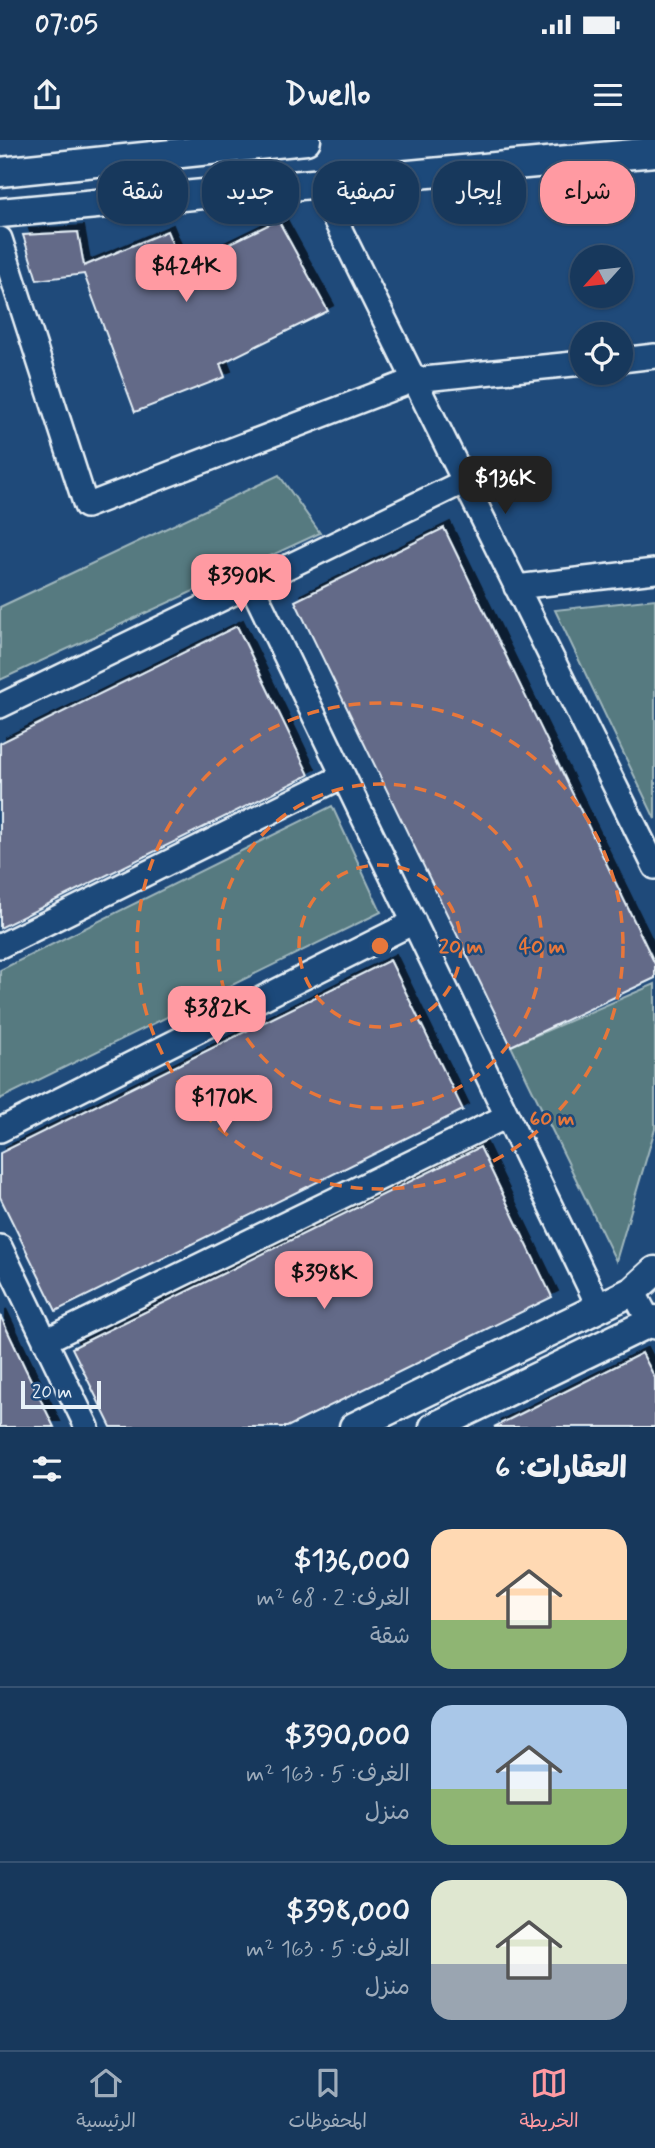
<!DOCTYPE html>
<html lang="ar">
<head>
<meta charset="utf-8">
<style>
	:root { --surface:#17385c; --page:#244365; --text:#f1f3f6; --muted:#9eacbb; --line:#365272; --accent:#ff9aa2 }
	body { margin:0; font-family:Mynerve,"Playpen Sans Arabic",sans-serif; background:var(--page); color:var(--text); direction:rtl; height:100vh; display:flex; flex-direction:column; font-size:26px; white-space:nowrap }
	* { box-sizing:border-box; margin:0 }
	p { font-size:23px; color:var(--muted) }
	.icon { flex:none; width:38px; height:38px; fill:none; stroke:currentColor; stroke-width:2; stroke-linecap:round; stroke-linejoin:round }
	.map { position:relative; height:1287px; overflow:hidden; direction:ltr }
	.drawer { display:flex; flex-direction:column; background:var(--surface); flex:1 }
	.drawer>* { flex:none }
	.banner { position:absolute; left:21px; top:21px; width:614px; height:63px; direction:rtl; display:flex; gap:14px }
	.needle { width:46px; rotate:243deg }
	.buttons { position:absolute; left:570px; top:105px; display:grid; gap:14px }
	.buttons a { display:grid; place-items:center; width:63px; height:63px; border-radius:50%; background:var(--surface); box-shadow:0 2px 5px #0004,0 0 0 2px var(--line); font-size:35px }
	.scale { position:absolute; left:21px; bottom:18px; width:80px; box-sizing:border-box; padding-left:7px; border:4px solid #e8f1f8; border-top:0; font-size:19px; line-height:24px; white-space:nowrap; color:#e8f1f8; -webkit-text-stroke:5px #1f4a7a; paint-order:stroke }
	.price { position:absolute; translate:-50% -60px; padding:0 16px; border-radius:14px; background:var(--accent); color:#111; font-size:23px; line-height:46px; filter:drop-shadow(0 2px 4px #0008) }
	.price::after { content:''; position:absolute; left:50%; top:42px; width:21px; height:16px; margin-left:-10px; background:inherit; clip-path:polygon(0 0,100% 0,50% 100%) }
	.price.on { background:#222; color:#fff }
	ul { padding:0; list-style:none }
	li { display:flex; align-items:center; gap:21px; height:175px; padding:0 28px }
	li+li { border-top:2px solid var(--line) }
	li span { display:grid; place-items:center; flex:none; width:196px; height:140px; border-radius:21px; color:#555 }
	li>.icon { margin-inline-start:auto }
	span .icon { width:84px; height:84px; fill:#fffc; stroke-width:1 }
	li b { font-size:30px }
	h2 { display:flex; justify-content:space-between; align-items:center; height:84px; padding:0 28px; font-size:30px }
	.pill { padding:0 24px; border-radius:28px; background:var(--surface); box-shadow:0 2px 5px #0004,0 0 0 2px var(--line); font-size:24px; line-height:63px }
	.pill.on { background:var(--accent); color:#111 }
	.status { display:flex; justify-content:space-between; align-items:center; height:49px; padding:0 35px; background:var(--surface); direction:ltr }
	.status svg { height:19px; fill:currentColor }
	header { display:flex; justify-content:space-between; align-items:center; height:91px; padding:0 28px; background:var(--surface); font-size:32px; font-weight:700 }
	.tabs { display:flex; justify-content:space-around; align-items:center; height:98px; border-top:2px solid var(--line); background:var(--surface); font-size:19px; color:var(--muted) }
	.tabs a { display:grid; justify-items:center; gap:4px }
	.tabs .on { color:var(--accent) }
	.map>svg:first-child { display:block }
	.green { fill:#567a80; stroke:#9fb6bc; stroke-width:2 }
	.building { fill:#636a88; stroke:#e8f1f8; stroke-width:2; filter:url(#shadow) }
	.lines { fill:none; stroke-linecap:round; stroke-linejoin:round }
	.minor-casing { stroke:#e8f1f8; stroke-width:28 }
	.tertiary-casing { stroke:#e8f1f8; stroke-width:33 }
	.minor { stroke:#1f4a7a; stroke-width:23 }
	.tertiary { stroke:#1f4a7a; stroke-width:28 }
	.ring { fill:none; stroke:#e8773b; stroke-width:3.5; stroke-dasharray:12 9 }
	.centre { fill:#e8773b; stroke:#1f4a7a; stroke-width:3.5 }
	.ring-label { font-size:21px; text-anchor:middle; font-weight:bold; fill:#e8773b; stroke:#1f4a7a; stroke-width:5; stroke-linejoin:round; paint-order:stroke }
</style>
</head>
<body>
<div class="status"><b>07:05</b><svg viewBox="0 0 49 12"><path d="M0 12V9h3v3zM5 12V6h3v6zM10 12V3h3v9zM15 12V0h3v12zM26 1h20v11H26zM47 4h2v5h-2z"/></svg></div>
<header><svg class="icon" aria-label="menu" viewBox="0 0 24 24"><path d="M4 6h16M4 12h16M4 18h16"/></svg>Dwello<svg class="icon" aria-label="share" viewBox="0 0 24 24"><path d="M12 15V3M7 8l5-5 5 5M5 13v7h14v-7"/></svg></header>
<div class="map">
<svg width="655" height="1287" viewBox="0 0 655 1287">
	<defs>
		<filter id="shadow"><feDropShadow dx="6" dy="-6" stdDeviation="0" flood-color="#0009"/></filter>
	</defs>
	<rect width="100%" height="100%" fill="#1f4a7a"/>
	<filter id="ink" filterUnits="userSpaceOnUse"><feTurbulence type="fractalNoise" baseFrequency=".0143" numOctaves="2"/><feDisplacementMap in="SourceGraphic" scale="14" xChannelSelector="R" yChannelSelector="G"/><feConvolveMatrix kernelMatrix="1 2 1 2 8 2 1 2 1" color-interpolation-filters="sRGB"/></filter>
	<g filter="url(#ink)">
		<path class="green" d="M279,335L320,393L0,540V467Z
			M655,459V679L555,470Z
			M332,666L381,772L0,959V830Z
			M655,844V989L616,1121L511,906Z"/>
		<path class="building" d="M278,80L328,171L220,224L225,237L135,272L84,134L37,140L23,95L78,92L84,126L167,91L182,127Z
			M444,388L655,824V838L511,906L295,461Z
			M237,486L309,635L0,788V603Z
			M390,820L463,970L56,1171L0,1057V1013Z
			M480,1007L552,1157L287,1287H111L72,1208Z
			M0,1175L25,1228L54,1287H0Z
			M642,1213L655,1238V1287H494Z"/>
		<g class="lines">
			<defs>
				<path id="minor" d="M317,43L655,727
					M0,99L86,366L414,240L583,223
					M621,220L655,216
					M251,444L599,1167
					M516,447L655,431
					M0,566L463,342
					M0,806L343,636
					M0,990L414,782
					M0,1107L87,1287
					M633,1151L650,1183L655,1187
					M45,1201L507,976"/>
				<path id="tertiary" d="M0,32L306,0
					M0,73L655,12
					M354,1287L633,1151L655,1131
					M434,1287L655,1180"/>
			</defs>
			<use href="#minor" class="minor-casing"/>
			<use href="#tertiary" class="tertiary-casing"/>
			<use href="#minor" class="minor"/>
			<use href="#tertiary" class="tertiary"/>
		</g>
	</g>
	<g class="ring">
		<circle cx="380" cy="806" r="81"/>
		<circle cx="380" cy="806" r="162"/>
		<circle cx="380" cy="806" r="243"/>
	</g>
	<circle cx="380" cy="806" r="10" class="centre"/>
	<g class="ring-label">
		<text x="461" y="813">20 m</text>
		<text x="542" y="813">40 m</text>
		<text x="552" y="985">60 m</text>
	</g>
</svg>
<div class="buttons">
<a><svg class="needle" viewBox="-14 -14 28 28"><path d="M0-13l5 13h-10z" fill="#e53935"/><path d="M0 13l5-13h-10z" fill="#9eacbb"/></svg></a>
<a><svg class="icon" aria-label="locate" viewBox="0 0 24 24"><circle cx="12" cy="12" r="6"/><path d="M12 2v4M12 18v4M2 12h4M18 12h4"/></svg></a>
</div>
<div class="scale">20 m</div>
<b class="price" style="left:186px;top:164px">$424K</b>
<b class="price on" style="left:505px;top:376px">$136K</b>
<b class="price" style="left:241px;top:474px">$390K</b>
<b class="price" style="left:217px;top:906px">$382K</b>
<b class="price" style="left:224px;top:995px">$170K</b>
<b class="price" style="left:324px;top:1171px">$398K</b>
<div class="banner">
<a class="pill on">شراء</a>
<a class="pill">إيجار</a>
<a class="pill">تصفية</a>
<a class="pill">جديد</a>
<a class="pill">شقة</a>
</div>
</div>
<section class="drawer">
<h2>العقارات: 6<svg class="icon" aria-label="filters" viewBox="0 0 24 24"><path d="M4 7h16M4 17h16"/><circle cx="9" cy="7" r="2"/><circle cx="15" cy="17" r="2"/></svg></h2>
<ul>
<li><span style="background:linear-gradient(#ffd9b3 65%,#8fb573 0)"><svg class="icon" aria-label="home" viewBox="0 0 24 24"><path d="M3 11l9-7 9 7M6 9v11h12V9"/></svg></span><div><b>$136,000</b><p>الغرف: 2 · 68 m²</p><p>شقة</p></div></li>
<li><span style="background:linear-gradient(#a9c7e8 60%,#8fb573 0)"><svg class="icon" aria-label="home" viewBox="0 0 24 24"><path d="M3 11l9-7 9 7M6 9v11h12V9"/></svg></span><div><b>$390,000</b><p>الغرف: 5 · 163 m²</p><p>منزل</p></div></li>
<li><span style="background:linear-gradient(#dfe7d0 60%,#9aa5b1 0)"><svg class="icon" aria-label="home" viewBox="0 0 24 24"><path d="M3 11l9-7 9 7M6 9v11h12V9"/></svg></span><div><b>$398,000</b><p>الغرف: 5 · 163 m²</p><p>منزل</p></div></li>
</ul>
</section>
<nav class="tabs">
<a class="on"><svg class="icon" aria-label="map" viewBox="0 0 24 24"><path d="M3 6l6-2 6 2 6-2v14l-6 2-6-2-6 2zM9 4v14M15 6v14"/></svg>الخريطة</a>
<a><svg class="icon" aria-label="saved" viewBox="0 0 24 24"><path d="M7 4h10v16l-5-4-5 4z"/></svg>المحفوظات</a>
<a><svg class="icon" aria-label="home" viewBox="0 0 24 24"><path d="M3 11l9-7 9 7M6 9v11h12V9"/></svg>الرئيسية</a>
</nav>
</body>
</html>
